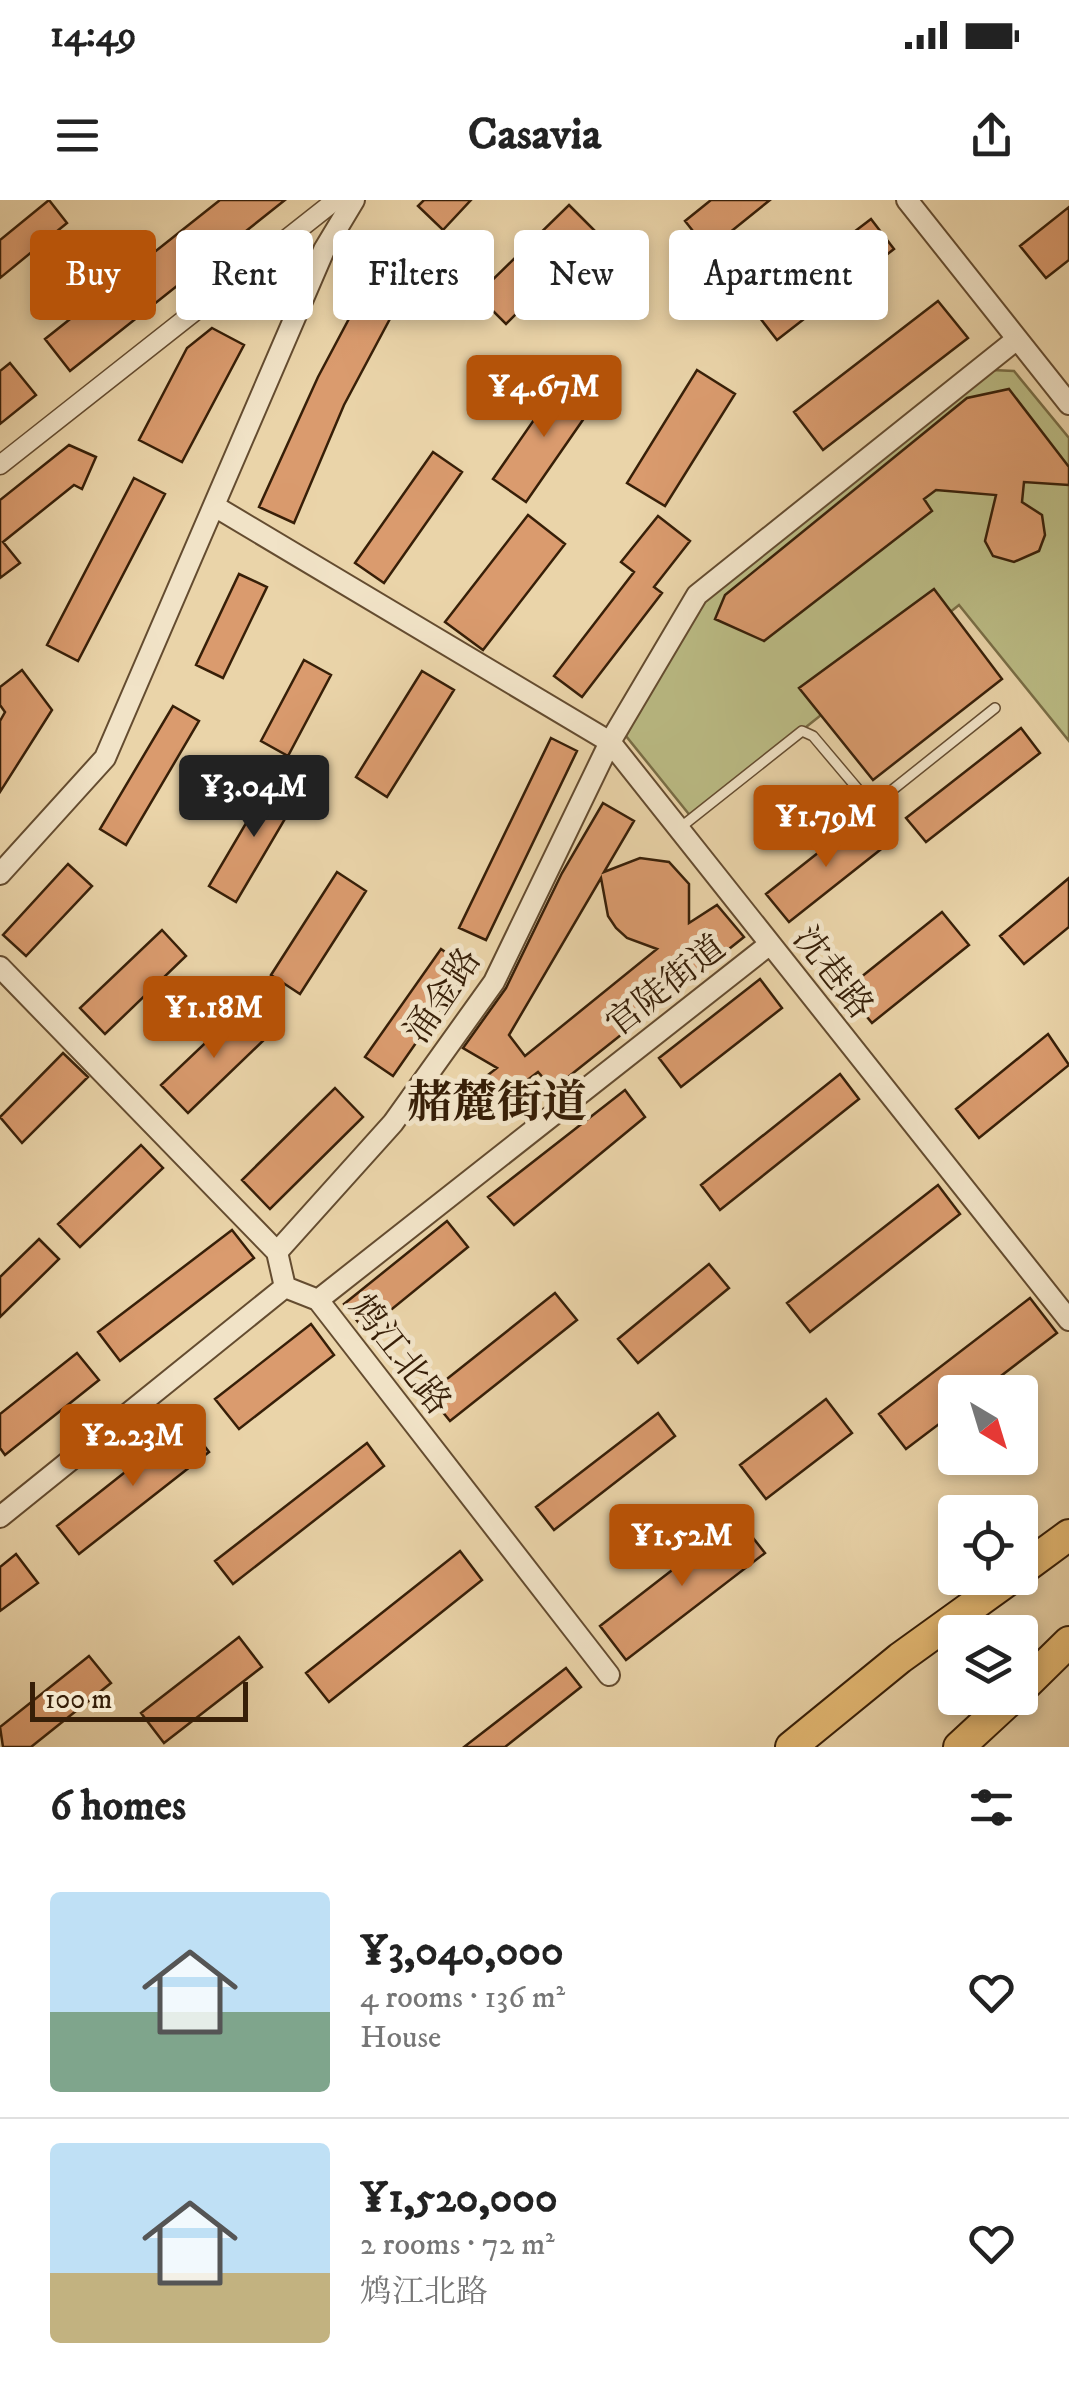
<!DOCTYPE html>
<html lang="en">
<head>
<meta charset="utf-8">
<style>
	:root { --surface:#fff; --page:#f2f2f2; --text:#222; --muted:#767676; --line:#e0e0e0; --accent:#b45309 }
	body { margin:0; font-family:"IM FELL DW Pica","Noto Serif SC",serif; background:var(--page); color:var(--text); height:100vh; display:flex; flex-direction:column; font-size:38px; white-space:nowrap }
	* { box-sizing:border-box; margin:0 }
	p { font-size:32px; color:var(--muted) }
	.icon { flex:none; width:55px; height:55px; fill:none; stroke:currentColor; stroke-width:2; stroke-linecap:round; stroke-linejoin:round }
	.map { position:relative; height:1547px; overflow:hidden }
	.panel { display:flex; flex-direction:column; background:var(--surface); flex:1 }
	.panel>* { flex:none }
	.hud { position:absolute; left:30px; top:30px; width:1010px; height:90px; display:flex; gap:20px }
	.needle { width:65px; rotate:142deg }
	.buttons { position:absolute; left:938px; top:1175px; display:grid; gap:20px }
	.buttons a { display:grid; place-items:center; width:100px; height:100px; border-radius:10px; background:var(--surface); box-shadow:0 5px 15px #0003; font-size:50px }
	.scale { position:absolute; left:30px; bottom:25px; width:218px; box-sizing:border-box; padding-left:10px; border:5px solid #371f08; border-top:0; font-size:28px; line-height:35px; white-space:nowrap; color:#371f08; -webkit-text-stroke:8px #f1e3c7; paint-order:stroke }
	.price { position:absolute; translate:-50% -85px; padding:0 22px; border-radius:10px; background:var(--accent); color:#fff; font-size:32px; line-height:65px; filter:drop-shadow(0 2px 5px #0008) }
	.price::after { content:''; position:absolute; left:50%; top:60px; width:30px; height:22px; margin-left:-15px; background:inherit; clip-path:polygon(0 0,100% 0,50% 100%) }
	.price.active { background:#222; color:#fff }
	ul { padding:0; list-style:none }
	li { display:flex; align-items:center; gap:30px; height:250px; padding:0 50px }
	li+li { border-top:2px solid var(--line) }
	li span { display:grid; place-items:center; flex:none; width:280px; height:200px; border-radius:10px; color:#555 }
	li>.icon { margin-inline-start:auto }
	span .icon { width:120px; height:120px; fill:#fffc; stroke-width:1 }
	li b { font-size:42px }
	h2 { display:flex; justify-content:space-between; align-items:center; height:120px; padding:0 50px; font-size:42px }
	.tag { padding:0 35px; border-radius:10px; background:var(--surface); box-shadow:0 5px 15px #0003; font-size:35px; line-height:90px }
	.tag.active { background:var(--accent); color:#fff }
	.status { display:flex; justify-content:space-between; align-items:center; height:70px; padding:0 50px; background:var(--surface); direction:ltr }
	.status svg { height:28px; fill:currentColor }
	header { display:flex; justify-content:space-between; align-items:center; height:130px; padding:0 50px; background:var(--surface); font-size:45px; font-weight:700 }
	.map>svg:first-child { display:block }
	.green { fill:#bbbc85; stroke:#796e46; stroke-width:2.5 }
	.building { fill:#da9b6e; stroke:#371f08; stroke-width:2.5; fill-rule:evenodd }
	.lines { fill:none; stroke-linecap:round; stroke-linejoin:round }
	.service-casing { stroke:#644c30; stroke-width:12 }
	.minor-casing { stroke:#644c30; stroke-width:21 }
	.tertiary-casing { stroke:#644c30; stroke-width:24 }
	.motorway-casing { stroke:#371f08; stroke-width:34 }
	.service { stroke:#f1e3c7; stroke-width:9 }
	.minor { stroke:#f1e3c7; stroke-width:18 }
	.tertiary { stroke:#f1e3c7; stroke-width:20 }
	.motorway { stroke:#e5ba74; stroke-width:30 }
	.labels { text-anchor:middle; stroke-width:10; stroke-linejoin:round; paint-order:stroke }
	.street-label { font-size:35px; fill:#371f08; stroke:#f1e3c7 }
	.district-label { font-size:45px; font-weight:bold; fill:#371f08; stroke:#f1e3c7 }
</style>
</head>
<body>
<div class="status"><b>14:49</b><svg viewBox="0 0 49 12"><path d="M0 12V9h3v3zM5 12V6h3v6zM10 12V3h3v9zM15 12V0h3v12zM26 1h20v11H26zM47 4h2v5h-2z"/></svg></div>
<header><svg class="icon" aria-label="menu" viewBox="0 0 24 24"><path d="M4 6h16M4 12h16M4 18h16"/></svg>Casavia<svg class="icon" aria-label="share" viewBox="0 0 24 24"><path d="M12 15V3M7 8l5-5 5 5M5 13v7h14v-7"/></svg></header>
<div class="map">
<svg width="1069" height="1547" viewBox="0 0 1069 1547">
	<rect width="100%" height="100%" fill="#ead4a9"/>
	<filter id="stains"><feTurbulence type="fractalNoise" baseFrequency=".002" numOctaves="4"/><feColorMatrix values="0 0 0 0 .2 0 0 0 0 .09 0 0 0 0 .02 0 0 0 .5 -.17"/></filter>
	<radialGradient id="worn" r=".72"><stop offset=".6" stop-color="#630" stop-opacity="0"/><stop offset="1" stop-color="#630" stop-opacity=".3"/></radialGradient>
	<path class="green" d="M992,170L1014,171L1069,238V541L959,405L692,618L626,536L697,395Z"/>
	<path class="building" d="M49,0L67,23L0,78V40Z
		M220,0H285L70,171L45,139Z
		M424,0H471L443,30L418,6Z
		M711,0H770L708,50L685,21Z
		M569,5L597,33L506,124L477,95Z
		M1069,7V60L1046,78L1020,46Z
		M871,19L894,49L777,140L753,109Z
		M376,68L408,85L344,205L294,323L259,307L318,177Z
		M938,101L968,138L823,250L794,212Z
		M212,128L244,145L182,262L139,240L187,148Z
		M10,163L36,195L0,224V171Z
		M697,170L735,194L665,306L627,283Z
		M563,178L596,201L526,302L493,279Z
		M1009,189L1069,267V285L1024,282L1022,302L1042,315L1045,335L1039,351L1014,362L993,356L985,341L996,295L936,290L924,299L932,311L764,441L715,419L725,395L967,198Z
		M69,245L96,257L82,289L74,285L3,342L20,363L0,378V300Z
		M433,252L462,272L384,383L355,363Z
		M134,278L165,294L78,461L47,445Z
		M528,315L565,344L483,450L445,422Z
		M658,316L690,341L654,387L662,393L582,497L554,476L634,372L621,362Z
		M239,374L267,387L223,478L196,465Z
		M934,389L1002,479L873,580L799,488Z
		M304,460L331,475L288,556L261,541Z
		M22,470L52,510L0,592V521L5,512L0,505V487Z
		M422,471L454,490L387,597L356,577Z
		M173,506L199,521L126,645L100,629Z
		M1021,528L1040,553L926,642L906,618Z
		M551,538L577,551L486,740L459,728Z
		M272,579L299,595L236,702L209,686Z
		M603,603L634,621L604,672L640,658L669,662L689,684V723L717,705L744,737L553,889L538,872L479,917L462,895L497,868L463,848L506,788L562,673ZM601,678L608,716L616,728L627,738L657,749L525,856L509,835Z
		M862,618L885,646L789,722L766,694Z
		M68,664L92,686L26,756L3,735Z
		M337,672L366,691L300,794L271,775Z
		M1069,678V727L1024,764L1000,736Z
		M942,712L969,745L872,823L845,790Z
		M162,730L186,756L105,834L80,808Z
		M441,749L468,768L393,876L365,857Z
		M760,779L782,808L681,887L659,858Z
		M240,810L267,837L188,913L161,885Z
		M1048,834L1069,865L979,938L956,909Z
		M63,853L88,877L22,943L0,917Z
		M840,874L859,899L720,1010L701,985Z
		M335,888L363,917L270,1009L242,980Z
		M625,890L645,917L514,1025L488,997Z
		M141,945L163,968L80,1047L58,1024Z
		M938,985L960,1014L810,1132L787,1103Z
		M447,1021L468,1047L365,1131L344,1104Z
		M232,1030L254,1058L120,1161L98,1132Z
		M39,1039L59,1059L0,1117V1077Z
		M709,1064L729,1088L638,1163L618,1139Z
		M555,1093L577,1120L450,1221L428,1194Z
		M1030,1098L1057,1133L980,1192H955V1212L906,1249L879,1214Z
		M311,1124L334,1155L239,1229L215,1199Z
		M77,1153L99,1180L5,1255L0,1248V1214Z
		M826,1199L852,1233L766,1299L740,1265Z
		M658,1213L675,1236L554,1330L536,1307Z
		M187,1223L209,1252L79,1354L57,1326Z
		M367,1243L384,1266L233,1384L215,1361Z
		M738,1319L765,1353L626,1460L600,1426Z
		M460,1351L482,1380L329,1502L306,1473Z
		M16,1354L38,1383L0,1411V1367Z
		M239,1437L262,1467L164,1543L141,1513Z
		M89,1456L111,1483L31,1547H3L0,1527Z
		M566,1468L581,1487L505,1547H464Z"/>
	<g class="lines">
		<defs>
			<path id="service" d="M681,627L802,531L813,536L862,594L881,599L995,508"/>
			<path id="minor" d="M0,265L336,0"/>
			<path id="tertiary" d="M907,0L1069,204
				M216,307L610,542L1069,1120
				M0,674L105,558L324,50L354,0
				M0,767L277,1052L285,1087L318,1100L609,1475
				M277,1052L393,923L494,782L610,542L697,395L1017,139
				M318,1100L770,744
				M0,1317L285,1087"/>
			<path id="motorway" d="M1020,1371L1069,1335
				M1020,1490L1069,1442
				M791,1547L900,1458L1011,1378
				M959,1547L1012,1498"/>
		</defs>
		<use href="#service" class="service-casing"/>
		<use href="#minor" class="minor-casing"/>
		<use href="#tertiary" class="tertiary-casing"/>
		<use href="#motorway" class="motorway-casing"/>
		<use href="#service" class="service"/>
		<use href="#minor" class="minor"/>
		<use href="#tertiary" class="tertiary"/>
		<use href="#motorway" class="motorway"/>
	</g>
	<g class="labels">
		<g class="street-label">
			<text transform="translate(834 772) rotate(52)" y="12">沈巷路</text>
			<text transform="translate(665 785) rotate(-38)" y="12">官陡街道</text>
			<text transform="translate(442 795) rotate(-56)" y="12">涌金路</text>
			<text transform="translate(401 1154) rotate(52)" y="12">鸩江北路</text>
		</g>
		<g class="district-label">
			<text x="497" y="917">赭麓街道</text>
		</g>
	</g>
	<rect width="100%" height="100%" filter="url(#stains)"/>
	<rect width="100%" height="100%" fill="url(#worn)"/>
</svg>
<div class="buttons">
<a><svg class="needle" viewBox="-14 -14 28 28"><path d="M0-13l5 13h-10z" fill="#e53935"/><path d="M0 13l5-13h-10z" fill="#767676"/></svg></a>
<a><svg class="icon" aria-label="locate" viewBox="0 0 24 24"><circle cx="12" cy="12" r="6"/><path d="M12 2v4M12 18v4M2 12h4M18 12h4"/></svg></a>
<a><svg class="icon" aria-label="layers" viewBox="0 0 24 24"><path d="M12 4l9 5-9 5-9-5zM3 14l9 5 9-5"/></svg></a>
</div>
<div class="scale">100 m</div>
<b class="price" style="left:544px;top:240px">¥4.67M</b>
<b class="price active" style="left:254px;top:640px">¥3.04M</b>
<b class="price" style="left:826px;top:670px">¥1.79M</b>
<b class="price" style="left:214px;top:861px">¥1.18M</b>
<b class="price" style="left:133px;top:1289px">¥2.23M</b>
<b class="price" style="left:682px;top:1389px">¥1.52M</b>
<div class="hud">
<a class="tag active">Buy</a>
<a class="tag">Rent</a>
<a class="tag">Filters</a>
<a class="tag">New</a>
<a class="tag">Apartment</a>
</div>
</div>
<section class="panel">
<h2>6 homes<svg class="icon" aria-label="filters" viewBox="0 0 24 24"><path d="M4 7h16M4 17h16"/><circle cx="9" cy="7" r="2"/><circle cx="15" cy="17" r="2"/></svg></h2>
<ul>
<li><span style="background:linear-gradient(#bfe0f5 60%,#7fa58c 0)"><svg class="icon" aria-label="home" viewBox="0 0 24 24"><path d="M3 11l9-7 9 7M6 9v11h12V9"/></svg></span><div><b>¥3,040,000</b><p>4 rooms · 136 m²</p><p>House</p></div><svg class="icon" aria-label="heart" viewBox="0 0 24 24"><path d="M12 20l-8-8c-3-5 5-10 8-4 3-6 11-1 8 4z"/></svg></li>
<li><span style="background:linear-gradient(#bfe0f5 65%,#c2b280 0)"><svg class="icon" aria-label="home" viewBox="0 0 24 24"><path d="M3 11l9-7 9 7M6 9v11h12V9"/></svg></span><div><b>¥1,520,000</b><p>2 rooms · 72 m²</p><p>鸩江北路</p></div><svg class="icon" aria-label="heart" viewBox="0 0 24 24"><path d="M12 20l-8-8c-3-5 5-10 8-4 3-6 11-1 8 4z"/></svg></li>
</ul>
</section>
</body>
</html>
